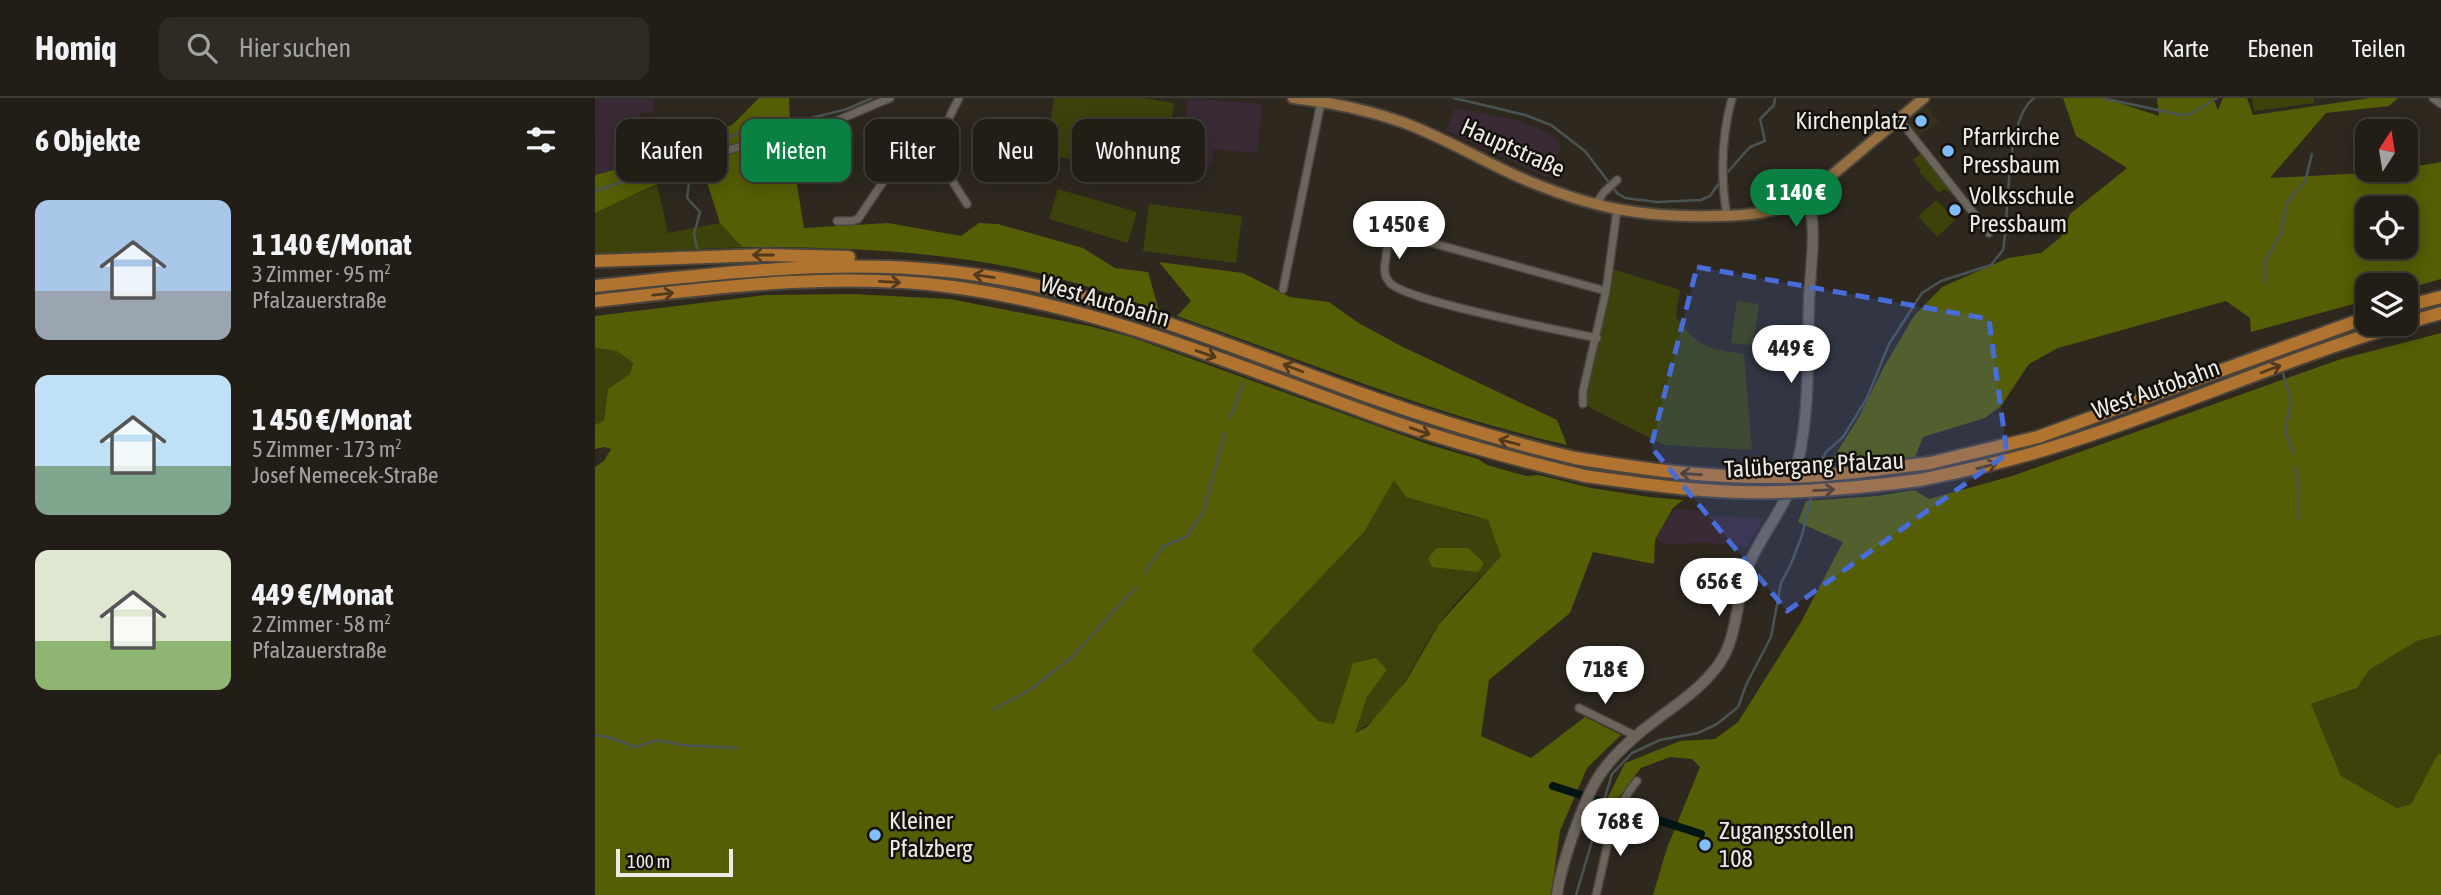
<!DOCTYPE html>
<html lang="de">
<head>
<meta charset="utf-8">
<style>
	:root { --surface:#221e17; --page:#2e2b24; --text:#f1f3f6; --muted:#a2a2a1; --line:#3f3c36; --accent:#0b8043 }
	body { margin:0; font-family:"Asap Condensed",sans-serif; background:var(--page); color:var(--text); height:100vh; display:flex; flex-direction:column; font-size:26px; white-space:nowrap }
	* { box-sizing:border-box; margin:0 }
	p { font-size:23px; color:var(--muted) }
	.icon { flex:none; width:38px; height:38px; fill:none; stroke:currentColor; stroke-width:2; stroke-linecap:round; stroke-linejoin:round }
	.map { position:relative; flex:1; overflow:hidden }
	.details { display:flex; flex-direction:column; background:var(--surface); width:595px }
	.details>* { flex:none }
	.banner { position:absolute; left:21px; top:21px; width:665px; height:63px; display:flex; gap:14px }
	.needle { width:46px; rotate:12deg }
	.buttons { position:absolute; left:1760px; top:21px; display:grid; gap:14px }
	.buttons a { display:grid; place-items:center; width:63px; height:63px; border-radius:14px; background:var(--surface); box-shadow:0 4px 18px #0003,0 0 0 2px var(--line); font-size:35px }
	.scale { position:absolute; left:21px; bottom:18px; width:117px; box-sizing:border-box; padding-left:7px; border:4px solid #eeeae4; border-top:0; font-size:19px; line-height:24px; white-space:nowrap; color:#eeeae4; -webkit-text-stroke:5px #14110d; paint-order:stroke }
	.price { position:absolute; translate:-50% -60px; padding:0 16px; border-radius:24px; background:#fff; color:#222; font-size:23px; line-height:46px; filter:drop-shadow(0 2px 4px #0008) }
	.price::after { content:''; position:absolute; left:50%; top:42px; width:21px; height:16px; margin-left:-10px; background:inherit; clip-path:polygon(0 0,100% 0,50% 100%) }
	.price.selected { background:var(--accent); color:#fff }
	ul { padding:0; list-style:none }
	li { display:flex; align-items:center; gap:21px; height:175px; padding:0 35px }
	li span { display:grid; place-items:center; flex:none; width:196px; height:140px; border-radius:14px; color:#555 }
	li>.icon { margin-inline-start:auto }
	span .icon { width:84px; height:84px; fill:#fffc; stroke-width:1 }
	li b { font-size:30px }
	h2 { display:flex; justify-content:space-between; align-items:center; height:84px; padding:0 35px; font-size:30px }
	.chip { padding:0 24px; border-radius:14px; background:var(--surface); box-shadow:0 4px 18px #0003,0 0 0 2px var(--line); font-size:24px; line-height:63px }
	.chip.selected { background:var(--accent); color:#fff }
	header { display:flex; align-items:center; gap:42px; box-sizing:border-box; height:98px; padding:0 35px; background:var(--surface); border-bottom:2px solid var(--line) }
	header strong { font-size:33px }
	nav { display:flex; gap:38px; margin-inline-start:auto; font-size:24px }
	.search { width:490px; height:63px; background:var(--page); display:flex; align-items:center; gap:18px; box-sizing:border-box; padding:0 24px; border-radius:14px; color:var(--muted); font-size:26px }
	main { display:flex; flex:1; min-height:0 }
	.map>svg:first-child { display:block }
	.commercial { fill:#372f1e }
	.industrial { fill:#3a2a36 }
	.green { fill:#3d420b }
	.forest { fill:#555d05; fill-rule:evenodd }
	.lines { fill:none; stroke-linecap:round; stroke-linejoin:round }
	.stream { stroke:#495452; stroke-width:2.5 }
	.canal { stroke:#021414; stroke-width:8 }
	.street-casing { stroke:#4a443d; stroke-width:10 }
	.secondary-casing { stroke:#4a443d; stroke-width:13 }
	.primary-casing { stroke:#4a443d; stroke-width:14 }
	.highway-casing { stroke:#4a443d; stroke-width:16 }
	.street { stroke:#6c655b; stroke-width:7 }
	.secondary { stroke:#6c655b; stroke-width:10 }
	.primary { stroke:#956e41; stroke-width:10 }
	.highway { stroke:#b17430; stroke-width:12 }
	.highway-bridge-casing { stroke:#4a443d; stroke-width:16; stroke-linecap:butt }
	.highway-bridge { stroke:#b17430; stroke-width:12 }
	.oneway { stroke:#53391b }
	.marked { fill:#476dda; fill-opacity:0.2; stroke:#476dda; stroke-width:5; stroke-dasharray:14 9; stroke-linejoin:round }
	.poi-dot { fill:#81bdfa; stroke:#14110d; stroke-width:2.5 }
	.labels { text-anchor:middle; stroke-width:5; stroke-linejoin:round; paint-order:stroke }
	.poi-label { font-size:24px; fill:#eeeae4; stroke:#14110d; text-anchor:start }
	.street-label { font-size:24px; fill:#eeeae4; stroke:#14110d }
</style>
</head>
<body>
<header>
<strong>Homiq</strong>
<div class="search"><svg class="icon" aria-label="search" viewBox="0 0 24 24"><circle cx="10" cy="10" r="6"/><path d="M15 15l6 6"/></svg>Hier suchen</div>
<nav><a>Karte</a><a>Ebenen</a><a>Teilen</a></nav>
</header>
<main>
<section class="details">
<h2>6 Objekte<svg class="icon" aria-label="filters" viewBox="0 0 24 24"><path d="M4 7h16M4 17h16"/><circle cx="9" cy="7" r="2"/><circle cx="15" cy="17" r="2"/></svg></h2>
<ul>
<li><span style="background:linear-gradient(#a9c7e8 65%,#9aa5b1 0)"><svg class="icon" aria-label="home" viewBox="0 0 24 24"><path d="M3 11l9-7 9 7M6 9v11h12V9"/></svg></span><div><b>1 140 €/Monat</b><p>3 Zimmer · 95 m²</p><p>Pfalzauerstraße</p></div></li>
<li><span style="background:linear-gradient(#bfe0f5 65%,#7fa58c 0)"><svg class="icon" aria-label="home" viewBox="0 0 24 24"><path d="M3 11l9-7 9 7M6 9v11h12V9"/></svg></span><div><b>1 450 €/Monat</b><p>5 Zimmer · 173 m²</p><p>Josef Nemecek-Straße</p></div></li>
<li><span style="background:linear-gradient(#dfe7d0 65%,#8fb573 0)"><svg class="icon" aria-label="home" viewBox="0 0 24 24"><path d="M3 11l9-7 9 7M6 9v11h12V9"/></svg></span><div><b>449 €/Monat</b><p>2 Zimmer · 58 m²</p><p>Pfalzauerstraße</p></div></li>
</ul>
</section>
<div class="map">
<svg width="1846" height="797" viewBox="0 0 1846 797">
	<rect width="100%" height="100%" fill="#2e281f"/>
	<path class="commercial" d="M1329,4L1344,24L1322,40L1308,22Z"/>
	<path class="industrial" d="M0,0H58L59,14L44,16L48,64L0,77Z
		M593,0L667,6L662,55L619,51L616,69L586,66Z
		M860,10L925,23L957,37L966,47L955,75L951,79L851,32Z
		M1079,411L1103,412L1112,418L1169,420L1152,449L1107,444L1072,447L1061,441Z"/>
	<path class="green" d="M459,0H547L579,5L570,74L450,57Z
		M1657,0H1719V5L1659,13Z
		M1328,54L1357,91L1353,94L1349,91L1344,95L1324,74L1326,72L1318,62Z
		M62,86L73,135L125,125L147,149L0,156V115Z
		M463,91L542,114L533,145L454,121Z
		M1342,102L1360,122L1342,139L1323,118Z
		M554,106L647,118L641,165L548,153Z
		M1014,170L1085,192L1081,218C1101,249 1113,251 1149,256L1157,352L1069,347L988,306Z
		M1142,203L1164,206L1158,247L1136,245Z
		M0,250L22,253L38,265L35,276L13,291L9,322L0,327Z
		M799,381L867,416L893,422L906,458C886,480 861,501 844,526C818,562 802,614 759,635L772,599L792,572L758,566L740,626L723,623L657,552L769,434Z
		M1846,537V656L1843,657L1816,706L1802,710L1746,678L1716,606L1762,590L1774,572L1822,543Z"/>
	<path class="forest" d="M164,0H194L196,49L209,130L293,125L366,138L384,125L403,126L488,150L520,170L553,174L564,212C520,198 476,182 430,172C337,152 241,149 147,149L125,125L112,84L89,73L0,115V77L48,64L137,27Z
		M1468,0H1509L1564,18L1562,0H1618L1623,12L1628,0H1652L1658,17L1775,0H1803L1794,8L1731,15L1675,80L1788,74L1846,64V181L1811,191V187H1773V202L1656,234L1655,220L1631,203L1463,250L1434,266L1406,308L1390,320L1328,339L1320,359L1282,364L1237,362L1264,319L1290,267L1319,218L1347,189L1413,160L1446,155L1466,139L1475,116L1532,70L1481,38ZM1773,110H1811V149H1773Z
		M564,164L648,175L695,199L734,204L762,224L806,248L962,322L972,347C838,317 711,263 582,218L596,203Z
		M257,196L355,201L494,228L536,239L835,347L883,361L892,367L931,378L944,377L996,390L1054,399L1088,402L1078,410L1060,442L1059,466L998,454L975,515L894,582L886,638L936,660L990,619L1026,637L992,670L965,733L956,797H0V369L9,363L16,351L10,349L0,351V327L9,322L13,291L35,276L38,265L22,253L0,250V218L171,197ZM799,382L811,399L893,422L906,458L844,526L811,583L772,629L760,635L772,599L792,572L781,560L758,565L739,626L723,623L657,552L769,434Z
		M1846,235V537L1822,543L1774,572L1762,590L1716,606L1746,678L1802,710L1816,706L1843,656H1846V797H1058L1072,750L1105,669L1097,661L1075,659L1046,670L1021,703L1012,701L1030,665L1085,643L1120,641L1143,624L1206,524L1248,444L1203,424L1211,403L1282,398L1319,392L1334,401L1417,378L1746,261Z
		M842,450H873L889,465L883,474L837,469L833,460Z"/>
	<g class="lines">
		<path class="stream" d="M859,0L930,17L956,27L990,53L1022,95L1030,100L1062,104L1106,102L1115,98L1126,82
			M1507,0L1586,17L1595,16L1622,0
			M80,67L94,85L92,100L105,114L99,136L102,150
			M1130,77L1155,49L1170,43L1165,21L1179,7L1180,0
			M0,93L79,66L158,28L200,24L252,11L277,0
			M1670,185V163L1685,137L1693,102L1710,84L1717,56
			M1688,275L1696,303L1690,332L1698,355
			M635,320L648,286
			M1701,369L1704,395L1703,421
			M1222,372L1231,354L1248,339L1272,300L1294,246L1327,195L1346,183L1396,167L1408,152C1415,115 1409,23 1439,0
			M549,475L568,448L591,439L608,415L630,335
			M398,612L436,591L477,559L541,489
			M0,637L13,639L41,649L62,642L87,647L141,650
			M981,797L1017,676L1037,655L1065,642L1103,635L1122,626L1143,609L1152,585L1176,539L1186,485L1196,466L1207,437L1217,395"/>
		<path class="canal" d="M958,688L1106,736"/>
		<defs>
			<path id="street" d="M364,0C338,50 341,59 372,106
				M1838,0L1846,6
				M1304,21L1394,135
				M93,79L116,60L133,52L241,23L295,0
				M1000,107L1009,94L1022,82
				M1132,118C1125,77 1126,40 1137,0
				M242,123H257L263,121L302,63L348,31
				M688,191L726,4
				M1002,240C968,233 812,203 795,185C788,177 789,169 791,160C792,151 792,141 799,136L808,137L1011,193
				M988,306V293L1011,193L1022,112
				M984,610L1041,638
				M1001,797C1011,758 1015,714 1042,683"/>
			<path id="secondary" d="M962,797C965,769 989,701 1004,678C1015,661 1032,645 1048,632C1074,611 1104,594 1124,566C1143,539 1141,501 1152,471C1164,439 1188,414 1198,382C1216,325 1212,261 1214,203C1215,173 1223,125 1212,98"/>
			<path id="primary" d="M698,0C735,4 772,12 807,24C851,40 890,65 933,83C998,110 1049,120 1120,118C1152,118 1183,115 1212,98L1329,0"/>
			<path id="highway" d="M0,163L169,157L254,159
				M0,188C130,175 259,157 390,178C520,198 644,252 767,296C837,321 908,343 980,360
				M0,203C118,190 239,173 358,189C499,208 630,263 762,311C837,339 913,360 990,378
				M1811,208L1846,199
				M1811,225L1846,215
				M1335,365L1443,339L1773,219
				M1325,382C1372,372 1419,362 1465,347C1581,311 1692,260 1808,226"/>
		</defs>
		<use href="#street" class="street-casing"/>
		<use href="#secondary" class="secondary-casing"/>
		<use href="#primary" class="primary-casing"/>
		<use href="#highway" class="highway-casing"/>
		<use href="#street" class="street"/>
		<use href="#secondary" class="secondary"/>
		<use href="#primary" class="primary"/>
		<use href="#highway" class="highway"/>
		<defs>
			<path id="highway-bridge" d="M980,360C1047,371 1113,380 1181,379C1233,379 1284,371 1335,365
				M990,378C1054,387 1117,396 1181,394C1230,393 1277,388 1325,382"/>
		</defs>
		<use href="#highway-bridge" class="highway-bridge-casing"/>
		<use href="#highway-bridge" class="highway-bridge"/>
	</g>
	<defs><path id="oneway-shaft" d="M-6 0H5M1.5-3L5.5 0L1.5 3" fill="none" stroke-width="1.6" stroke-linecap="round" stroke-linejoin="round" transform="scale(1.75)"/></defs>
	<g class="oneway">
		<use href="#oneway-shaft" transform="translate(168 157) rotate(180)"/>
		<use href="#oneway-shaft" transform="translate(389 178) rotate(-171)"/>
		<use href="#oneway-shaft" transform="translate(295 184) rotate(3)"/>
		<use href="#oneway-shaft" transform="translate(68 196) rotate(-6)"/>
		<use href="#oneway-shaft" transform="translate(611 256) rotate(19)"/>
		<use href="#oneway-shaft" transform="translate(698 270) rotate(-159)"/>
		<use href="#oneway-shaft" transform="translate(1676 271) rotate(-21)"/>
		<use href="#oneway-shaft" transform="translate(825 333) rotate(19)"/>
		<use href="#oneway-shaft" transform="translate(914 344) rotate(-165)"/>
		<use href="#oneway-shaft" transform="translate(1392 368) rotate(-14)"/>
		<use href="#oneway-shaft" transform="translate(1096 376) rotate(-176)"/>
		<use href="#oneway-shaft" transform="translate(1229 392) rotate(-3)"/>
	</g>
	<path class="marked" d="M1102,169L1394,221L1412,356L1192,513L1056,349Z"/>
	<g class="poi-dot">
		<circle cx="1326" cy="23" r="7"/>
		<circle cx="1353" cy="53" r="7"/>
		<circle cx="1360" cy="112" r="7"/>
		<circle cx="280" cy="737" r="7"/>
		<circle cx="1110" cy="747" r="7"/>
	</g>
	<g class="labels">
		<g class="poi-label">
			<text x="1312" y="31" text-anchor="end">Kirchenplatz</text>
			<text x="1367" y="47">Pfarrkirche<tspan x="1367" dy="28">Pressbaum</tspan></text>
			<text x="1374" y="106">Volksschule<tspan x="1374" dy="28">Pressbaum</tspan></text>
			<text x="294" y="731">Kleiner<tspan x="294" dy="28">Pfalzberg</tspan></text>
			<text x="1124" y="741">Zugangsstollen<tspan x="1124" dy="28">108</tspan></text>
		</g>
		<g class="street-label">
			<text transform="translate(918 50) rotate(24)" y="8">Hauptstraße</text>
			<text transform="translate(510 203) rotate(16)" y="8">West Autobahn</text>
			<text transform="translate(1561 291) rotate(-20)" y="8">West Autobahn</text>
			<text transform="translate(1219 367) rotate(-3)" y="8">Talübergang Pfalzau</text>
		</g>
	</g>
</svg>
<div class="buttons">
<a><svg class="needle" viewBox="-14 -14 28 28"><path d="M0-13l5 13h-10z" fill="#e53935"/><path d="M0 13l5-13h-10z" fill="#a2a2a1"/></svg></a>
<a><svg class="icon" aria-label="locate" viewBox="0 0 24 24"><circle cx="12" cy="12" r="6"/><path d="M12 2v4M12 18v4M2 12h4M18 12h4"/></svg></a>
<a><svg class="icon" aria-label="layers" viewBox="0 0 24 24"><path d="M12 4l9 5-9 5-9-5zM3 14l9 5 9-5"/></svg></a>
</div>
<div class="scale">100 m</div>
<b class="price selected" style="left:1201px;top:131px">1 140 €</b>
<b class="price" style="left:804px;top:163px">1 450 €</b>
<b class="price" style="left:1196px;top:287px">449 €</b>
<b class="price" style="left:1124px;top:520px">656 €</b>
<b class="price" style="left:1010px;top:608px">718 €</b>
<b class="price" style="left:1025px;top:760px">768 €</b>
<div class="banner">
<a class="chip">Kaufen</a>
<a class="chip selected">Mieten</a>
<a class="chip">Filter</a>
<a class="chip">Neu</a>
<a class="chip">Wohnung</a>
</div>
</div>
</main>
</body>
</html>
